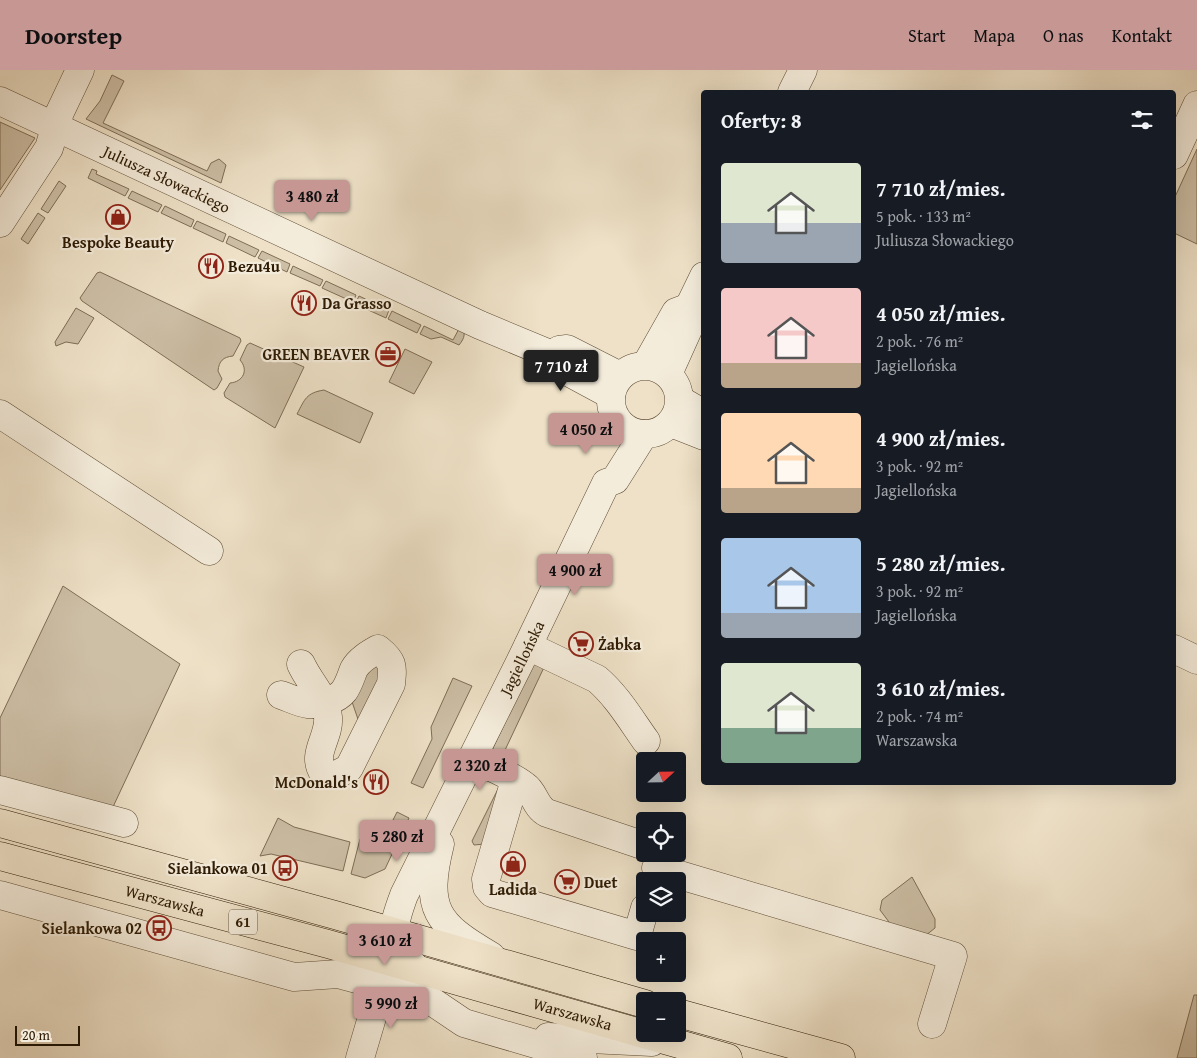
<!DOCTYPE html>
<html lang="pl">
<head>
<meta charset="utf-8">
<style>
	:root { --surface:#171b24; --page:#242831; --text:#f1f3f6; --muted:#9ea1a6; --accent:#c59692 }
	body { margin:0; font-family:"Gentium Book Plus",serif; background:var(--page); color:var(--text); height:100vh; display:flex; flex-direction:column; font-size:19px; white-space:nowrap }
	* { box-sizing:border-box; margin:0 }
	p { font-size:16px; color:var(--muted) }
	.icon { flex:none; width:28px; height:28px; fill:none; stroke:currentColor; stroke-width:2; stroke-linecap:round; stroke-linejoin:round }
	.map { position:relative; flex:1; overflow:hidden }
	.panel { position:absolute; left:701px; top:20px; width:475px; height:695px; display:flex; flex-direction:column; background:var(--surface); border-radius:5px; box-shadow:0 5px 20px #0002 }
	.panel>* { flex:none }
	.needle { width:32px; rotate:68deg }
	.tools { position:absolute; left:636px; top:682px; display:grid; gap:10px }
	.tools a { display:grid; place-items:center; width:50px; height:50px; border-radius:5px; background:var(--surface); box-shadow:0 5px 20px #0002; font-size:25px }
	.scale { position:absolute; left:15px; bottom:12px; width:65px; box-sizing:border-box; padding-left:5px; border:2px solid #2e1b04; border-top:0; font-size:14px; line-height:18px; white-space:nowrap; color:#2e1b04; -webkit-text-stroke:4px #f4ecdb; paint-order:stroke }
	.price { position:absolute; translate:-50% -42px; padding:0 11px; border-radius:5px; background:var(--accent); color:#111; font-size:16px; line-height:32px; filter:drop-shadow(0 1px 2px #0008) }
	.price::after { content:''; position:absolute; left:50%; top:30px; width:15px; height:11px; margin-left:-8px; background:inherit; clip-path:polygon(0 0,100% 0,50% 100%) }
	.price.on { background:#222; color:#fff }
	ul { padding:0; list-style:none }
	li { display:flex; align-items:center; gap:15px; height:125px; padding:0 20px }
	li span { display:grid; place-items:center; flex:none; width:140px; height:100px; border-radius:5px; color:#555 }
	li>.icon { margin-inline-start:auto }
	span .icon { width:60px; height:60px; fill:#fffc; stroke-width:1 }
	li b { font-size:21px }
	h2 { display:flex; justify-content:space-between; align-items:center; height:60px; padding:0 20px; font-size:21px }
	header { display:flex; align-items:center; gap:30px; box-sizing:border-box; height:70px; padding:0 25px; background:var(--accent); color:#111 }
	header strong { font-size:24px }
	nav { display:flex; gap:28px; margin-inline-start:auto; font-size:18px }
	.map>svg:first-child { display:block }
	.green { fill:#cdbfa6; stroke:#7e6d55 }
	.lines { fill:none; stroke-linecap:round; stroke-linejoin:round }
	.minor-casing { stroke:#5e4c35; stroke-width:29 }
	.major-casing { stroke:#2e1b04; stroke-width:29 }
	.minor { stroke:#f4ecdb; stroke-width:28 }
	.major { stroke:#eee1c7; stroke-width:28 }
	.labels { text-anchor:middle; stroke-width:4.5; stroke-linejoin:round; paint-order:stroke }
	.shield { fill:#f4ecdb; stroke:#695a44; stroke-width:1 }
	.shield-label { font-size:15px; font-weight:bold; fill:#2e1b04 }
	.street-label { font-size:16px; fill:#2e1b04; stroke:#f4ecdb }
	.poi-label { font-size:16px; font-weight:bold; fill:#2e1b04; stroke:#f4ecdb; text-anchor:start }
</style>
</head>
<body>
<header>
<strong>Doorstep</strong>
<nav><a>Start</a><a>Mapa</a><a>O nas</a><a>Kontakt</a></nav>
</header>
<div class="map">
<svg width="1197" height="988" viewBox="0 0 1197 988">
	<rect width="100%" height="100%" fill="#eee1c7"/>
	<filter id="stains"><feTurbulence type="fractalNoise" baseFrequency=".004" numOctaves="4"/><feColorMatrix values="0 0 0 0 .2 0 0 0 0 .09 0 0 0 0 .02 0 0 0 .5 -.17"/></filter>
	<radialGradient id="worn" r=".72"><stop offset=".6" stop-color="#630" stop-opacity="0"/><stop offset="1" stop-color="#630" stop-opacity=".3"/></radialGradient>
	<path class="green" d="M112,5L124,11L103,53L207,101L211,93L219,89L226,95L221,113L86,49L100,31Z
		M0,52L35,68L0,120Z
		M1197,79V174L1174,163V129Z
		M92,99L97,101L96,104L129,119L125,126L88,108Z
		M59,111L66,116L48,143L41,139Z
		M132,121L162,135L158,142L128,128Z
		M165,136L194,150L191,157L161,143Z
		M38,143L45,148L28,174L21,169Z
		M197,151L226,164L223,172L193,158Z
		M229,166L259,180L255,187L226,173Z
		M262,181L290,194L287,202L258,188Z
		M293,196L323,210L320,216L290,203Z
		M100,202L240,268L241,271L233,286C223,287 219,291 218,301L222,309L217,318L214,320L82,231L80,228L97,203Z
		M326,211L356,225L353,232L322,218Z
		M359,226L389,240L386,248L355,234Z
		M76,238L94,248L78,274L66,272L56,276L55,272Z
		M392,241L421,255L417,263L388,249Z
		M461,255C466,262 465,268 459,275L441,267L431,269L420,264L424,256L453,270Z
		M250,273L304,297L275,358L225,327L224,323L230,313C243,312 249,300 240,290L247,275Z
		M405,279L432,292L414,324L389,312Z
		M324,320L373,343L360,373L297,344C305,329 306,323 324,320Z
		M63,516L180,594L112,739L0,708V648Z
		M536,588L547,591L498,695L493,687V678Z
		M372,592L383,601L360,655L350,626Z
		M453,608L472,616L423,718L411,713L432,669L431,657Z
		M499,717L485,774L474,775L472,771Z
		M397,742L409,748L385,799L365,808L351,804L360,769L391,754Z
		M278,748L294,757L350,772L343,801L271,784L260,786Z
		M912,807L935,849V858L925,866L892,856L880,840L882,830Z
		M1194,925H1197V988H1177Z"/>
	<g class="lines">
		<defs>
			<g id="minor">
				<path d="M792,22L803,0"/>
				<path id="s1" d="M0,31L480,255L552,285L553,290L559,297L611,325"/>
				<path d="M1174,85L1197,35"/>
				<path d="M0,153L49,78L60,42L80,0"/>
				<path d="M552,285L559,280L567,279L620,306"/>
				<path d="M646,295L676,242L684,239"/>
				<circle cx="645" cy="330" r="34"/>
				<path d="M668,304L690,255L691,248L688,239L704,206"/>
				<path d="M680,330L704,344"/>
				<path d="M0,344L209,481"/>
				<path d="M671,353L704,366"/>
				<path d="M528,576L597,609C617,626 631,650 646,671"/>
				<path d="M1174,579L1197,590"/>
				<path d="M281,625C290,628 299,633 308,634C319,635 337,630 344,621C349,614 351,606 354,599C359,590 369,584 378,579C393,591 393,595 391,614L349,698L336,705L324,704C310,684 330,668 328,647C326,628 309,612 301,594"/>
				<path d="M472,688C489,697 510,704 525,716C535,723 535,737 547,743L645,776"/>
				<path d="M515,710L486,809L487,817L492,823L637,866L645,838"/>
				<path d="M0,720L124,753"/>
				<path d="M440,774C424,839 436,854 491,886"/>
				<path d="M656,798L953,886L932,954"/>
				<path d="M0,825L294,907L338,904L427,928L464,953L583,988"/>
				<path id="s2" d="M418,900C388,873 391,860 404,825L520,592L606,413L615,410L644,364"/>
				<path d="M548,967L652,972"/>
				<path d="M360,988L381,917"/>
			</g>
			<g id="major">
				<path d="M0,753L335,845L645,934"/>
				<path id="s3" d="M0,786L328,874L728,988"/>
				<path d="M678,943L841,988"/>
			</g>
		</defs>
		<use href="#minor" class="minor-casing"/>
		<use href="#major" class="major-casing"/>
		<use href="#minor" class="minor"/>
		<use href="#major" class="major"/>
	</g>
	<defs>
		<symbol id="shop-ring" viewBox="-11 -11 22 22"><circle r="9.5" fill="#f4ecdb" stroke="#8f2418" stroke-width="1.5"/><path d="M-5-2.5h2.3a2.7 3.5 0 0 1 5.4 0H5L5.5 6h-11ZM-1.5-2.5h3a1.5 2.3 0 0 0-3 0Z" fill="#8f2418"/></symbol>
		<symbol id="restaurant-ring" viewBox="-11 -11 22 22"><circle r="9.5" fill="#f4ecdb" stroke="#8f2418" stroke-width="1.5"/><path d="M-5-6h1v4h1v-4h1v4h1v-4h1v5L-1.5 .5V6h-2V.5L-5-1ZM5-6V6H3V1.5H1.5Q1.5-4 5-6Z" fill="#8f2418"/></symbol>
		<symbol id="office-ring" viewBox="-11 -11 22 22"><circle r="9.5" fill="#f4ecdb" stroke="#8f2418" stroke-width="1.5"/><path d="M-6-3h4V-5.5h4V-3h4V5H-6ZM-1-4.5V-3h2v-1.5ZM-6 0V1H6V0Z" fill="#8f2418"/></symbol>
		<symbol id="supermarket-ring" viewBox="-11 -11 22 22"><circle r="9.5" fill="#f4ecdb" stroke="#8f2418" stroke-width="1.5"/><path d="M-6-5.5h2.5l.6 2H6L4.5 2H-2.5L-4.4-4H-6ZM-1.5 3.2a1.3 1.3 0 1 0 .1 0ZM3 3.2a1.3 1.3 0 1 0 .1 0Z" fill="#8f2418"/></symbol>
		<symbol id="bus-ring" viewBox="-11 -11 22 22"><circle r="9.5" fill="#f4ecdb" stroke="#8f2418" stroke-width="1.5"/><path d="M-5-6H5V4H4V6H2V4H-2V6H-4V4H-5ZM-3.5-4V0h7V-4ZM-3.5 1.2v1.5H-2V1.2ZM2 1.2v1.5H3.5V1.2Z" fill="#8f2418"/></symbol>
	</defs>
	<g fill-rule="evenodd">
		<use href="#shop-ring" x="104" y="133" width="28" height="28"/>
		<use href="#restaurant-ring" x="197" y="182" width="28" height="28"/>
		<use href="#restaurant-ring" x="290" y="219" width="28" height="28"/>
		<use href="#office-ring" x="374" y="270" width="28" height="28"/>
		<use href="#supermarket-ring" x="567" y="560" width="28" height="28"/>
		<use href="#restaurant-ring" x="362" y="698" width="28" height="28"/>
		<use href="#shop-ring" x="499" y="780" width="28" height="28"/>
		<use href="#bus-ring" x="271" y="784" width="28" height="28"/>
		<use href="#supermarket-ring" x="553" y="798" width="28" height="28"/>
		<use href="#bus-ring" x="145" y="844" width="28" height="28"/>
	</g>
	<g class="labels">
		<rect class="shield" x="229" y="839.5" width="28" height="25" rx="4"/>
		<g class="shield-label">
			<text x="243" y="857">61</text>
		</g>
		<g class="street-label">
			<text dy="6" stroke="none"><textPath href="#s1" startOffset="184">Juliusza Słowackiego</textPath></text>
			<text dy="6" stroke="none"><textPath href="#s2" startOffset="349">Jagiellońska</textPath></text>
			<text dy="6" stroke="none"><textPath href="#s3" startOffset="171">Warszawska</textPath></text>
			<text dy="6" stroke="none"><textPath href="#s3" startOffset="594">Warszawska</textPath></text>
		</g>
		<g class="poi-label">
			<text x="118" y="178" text-anchor="middle">Bespoke Beauty</text>
			<text x="228" y="202">Bezu4u</text>
			<text x="322" y="239">Da Grasso</text>
			<text x="370" y="290" text-anchor="end">GREEN BEAVER</text>
			<text x="598" y="580">Żabka</text>
			<text x="358" y="718" text-anchor="end">McDonald's</text>
			<text x="268" y="804" text-anchor="end">Sielankowa 01</text>
			<text x="584" y="818">Duet</text>
			<text x="513" y="825" text-anchor="middle">Ladida</text>
			<text x="142" y="864" text-anchor="end">Sielankowa 02</text>
		</g>
	</g>
	<rect width="100%" height="100%" filter="url(#stains)"/>
	<rect width="100%" height="100%" fill="url(#worn)"/>
</svg>
<div class="tools">
<a><svg class="needle" viewBox="-14 -14 28 28"><path d="M0-13l5 13h-10z" fill="#e53935"/><path d="M0 13l5-13h-10z" fill="#9ea1a6"/></svg></a>
<a><svg class="icon" aria-label="locate" viewBox="0 0 24 24"><circle cx="12" cy="12" r="6"/><path d="M12 2v4M12 18v4M2 12h4M18 12h4"/></svg></a>
<a><svg class="icon" aria-label="layers" viewBox="0 0 24 24"><path d="M12 4l9 5-9 5-9-5zM3 14l9 5 9-5"/></svg></a>
<a>+</a>
<a>−</a>
</div>
<div class="scale">20 m</div>
<b class="price" style="left:312px;top:152px">3 480 zł</b>
<b class="price on" style="left:561px;top:322px">7 710 zł</b>
<b class="price" style="left:586px;top:385px">4 050 zł</b>
<b class="price" style="left:575px;top:526px">4 900 zł</b>
<b class="price" style="left:480px;top:721px">2 320 zł</b>
<b class="price" style="left:397px;top:792px">5 280 zł</b>
<b class="price" style="left:385px;top:896px">3 610 zł</b>
<b class="price" style="left:391px;top:959px">5 990 zł</b>
<section class="panel">
<h2>Oferty: 8<svg class="icon" aria-label="filters" viewBox="0 0 24 24"><path d="M4 7h16M4 17h16"/><circle cx="9" cy="7" r="2"/><circle cx="15" cy="17" r="2"/></svg></h2>
<ul>
<li><span style="background:linear-gradient(#dfe7d0 60%,#9aa5b1 0)"><svg class="icon" aria-label="home" viewBox="0 0 24 24"><path d="M3 11l9-7 9 7M6 9v11h12V9"/></svg></span><div><b>7 710 zł/mies.</b><p>5 pok. · 133 m²</p><p>Juliusza Słowackiego</p></div></li>
<li><span style="background:linear-gradient(#f6c9c9 75%,#b9a48a 0)"><svg class="icon" aria-label="home" viewBox="0 0 24 24"><path d="M3 11l9-7 9 7M6 9v11h12V9"/></svg></span><div><b>4 050 zł/mies.</b><p>2 pok. · 76 m²</p><p>Jagiellońska</p></div></li>
<li><span style="background:linear-gradient(#ffd9b3 75%,#b9a48a 0)"><svg class="icon" aria-label="home" viewBox="0 0 24 24"><path d="M3 11l9-7 9 7M6 9v11h12V9"/></svg></span><div><b>4 900 zł/mies.</b><p>3 pok. · 92 m²</p><p>Jagiellońska</p></div></li>
<li><span style="background:linear-gradient(#a9c7e8 75%,#9aa5b1 0)"><svg class="icon" aria-label="home" viewBox="0 0 24 24"><path d="M3 11l9-7 9 7M6 9v11h12V9"/></svg></span><div><b>5 280 zł/mies.</b><p>3 pok. · 92 m²</p><p>Jagiellońska</p></div></li>
<li><span style="background:linear-gradient(#dfe7d0 65%,#7fa58c 0)"><svg class="icon" aria-label="home" viewBox="0 0 24 24"><path d="M3 11l9-7 9 7M6 9v11h12V9"/></svg></span><div><b>3 610 zł/mies.</b><p>2 pok. · 74 m²</p><p>Warszawska</p></div></li>
</ul>
</section>
</div>
</body>
</html>
